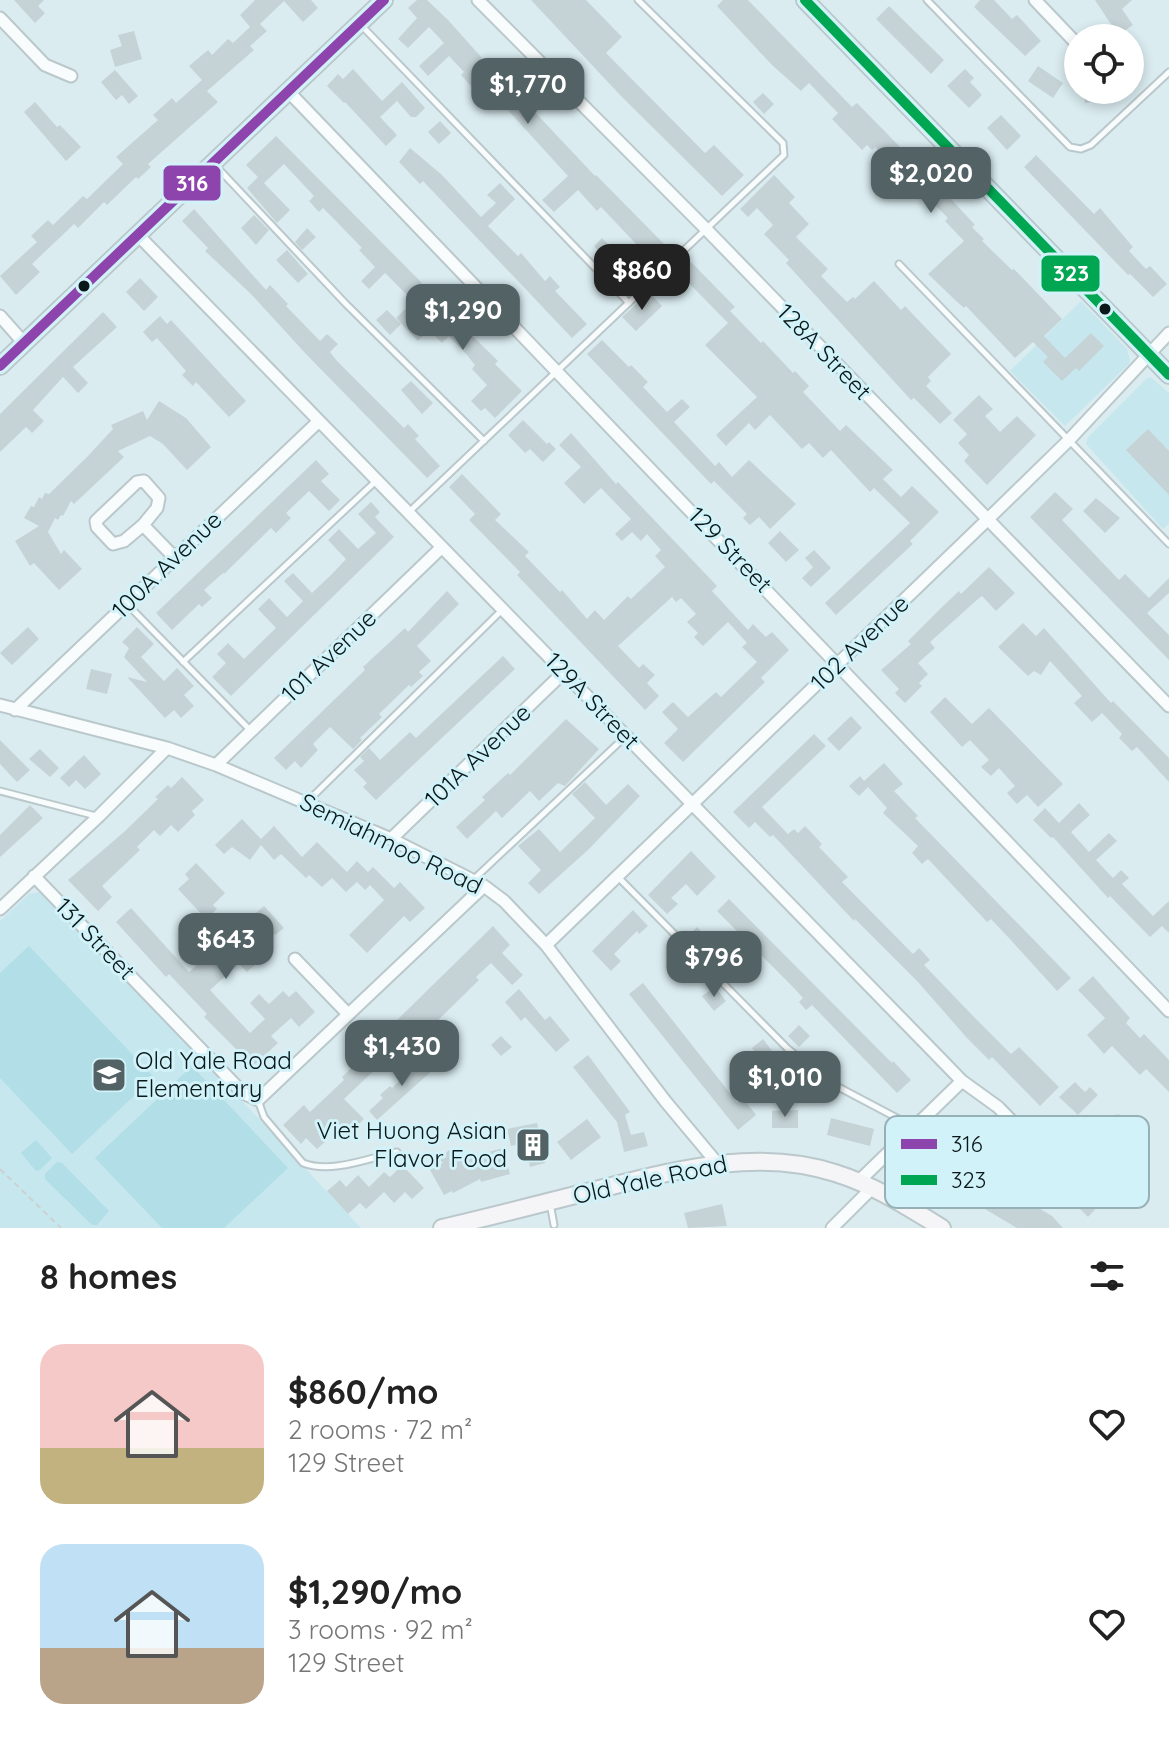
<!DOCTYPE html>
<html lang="en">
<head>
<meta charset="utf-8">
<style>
	:root { --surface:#fff; --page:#f6f6f6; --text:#222; --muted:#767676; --accent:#536265 }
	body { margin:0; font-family:Quicksand,sans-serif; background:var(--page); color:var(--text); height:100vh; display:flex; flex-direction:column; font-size:30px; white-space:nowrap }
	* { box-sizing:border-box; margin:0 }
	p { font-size:26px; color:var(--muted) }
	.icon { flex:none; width:44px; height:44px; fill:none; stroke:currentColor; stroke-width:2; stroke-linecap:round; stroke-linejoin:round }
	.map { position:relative; height:1228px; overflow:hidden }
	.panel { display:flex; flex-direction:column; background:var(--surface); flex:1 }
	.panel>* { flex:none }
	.controls { position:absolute; left:1064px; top:24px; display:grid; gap:16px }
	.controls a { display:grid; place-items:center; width:80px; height:80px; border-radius:50%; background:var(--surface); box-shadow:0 4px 12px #0003; font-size:40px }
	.price { position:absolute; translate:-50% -68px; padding:0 18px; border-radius:16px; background:var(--accent); color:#fff; font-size:26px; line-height:52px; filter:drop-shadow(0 2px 4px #0008) }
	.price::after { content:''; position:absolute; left:50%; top:48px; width:24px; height:18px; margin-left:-12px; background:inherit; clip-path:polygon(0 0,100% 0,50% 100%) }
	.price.active { background:#222; color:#fff }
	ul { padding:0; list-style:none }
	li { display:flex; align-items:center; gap:24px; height:200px; padding:0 40px }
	li span { display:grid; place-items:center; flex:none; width:224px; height:160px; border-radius:24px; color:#555 }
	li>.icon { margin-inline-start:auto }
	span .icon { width:96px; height:96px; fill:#fffc; stroke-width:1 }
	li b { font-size:34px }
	h2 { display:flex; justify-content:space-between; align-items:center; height:96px; padding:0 40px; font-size:34px }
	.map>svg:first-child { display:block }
	.built { fill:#c7e7ee }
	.green { fill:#b1dee7 }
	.building { fill:#c5d3d6 }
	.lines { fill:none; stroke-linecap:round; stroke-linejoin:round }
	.lane-casing { stroke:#bac8cb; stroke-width:9 }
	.street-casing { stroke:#bac8cb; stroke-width:15 }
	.secondary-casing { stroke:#bac8cb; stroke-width:20 }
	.path { stroke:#cbd0d1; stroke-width:2; stroke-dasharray:6 4; stroke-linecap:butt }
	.lane { stroke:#f9fcfd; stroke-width:5 }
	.street { stroke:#f9fcfd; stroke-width:11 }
	.secondary { stroke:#f5f4f7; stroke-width:16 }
	.bus-1-casing { stroke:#d1f2f9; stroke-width:16 }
	.bus-2-casing { stroke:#d1f2f9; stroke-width:16 }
	.bus-1 { stroke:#8e44ad; stroke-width:10 }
	.bus-2 { stroke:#00a651; stroke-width:10 }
	.bus-dot { fill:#0b181a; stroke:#d1f2f9; stroke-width:3 }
	.labels { text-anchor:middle; stroke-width:6; stroke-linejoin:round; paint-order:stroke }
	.street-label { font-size:24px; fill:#0b181a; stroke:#d1f2f9 }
	.poi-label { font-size:24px; fill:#0b181a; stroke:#d1f2f9; text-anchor:start }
	.key { fill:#d1f2f9; stroke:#96b1b6; stroke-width:2 }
	.key-label { font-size:22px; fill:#0b181a }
	.line-badge { stroke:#d1f2f9; stroke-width:3 }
	.badge-label { font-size:22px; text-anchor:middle; font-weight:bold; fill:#fff }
</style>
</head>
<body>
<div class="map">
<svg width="1169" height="1228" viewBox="0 0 1169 1228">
	<rect width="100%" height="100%" fill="#daecf0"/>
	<path class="built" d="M1081,301L1127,349L1130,360L1129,364L1065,426L1010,371Z
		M1147,378H1152L1169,393V523L1163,529L1086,444L1088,437Z
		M46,891L361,1228H0V921L29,894Z"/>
	<path class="green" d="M29,946L154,1077L72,1154L0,1078V973Z
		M192,1066L288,1168L224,1228H162L95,1158Z
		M36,1140L52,1158L40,1170L36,1171L21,1153Z
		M57,1162L62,1163L109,1211L97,1225H92L45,1179V1174Z"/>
	<path class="building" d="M14,0H44L38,6L45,13L35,23Z
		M255,0H311L318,8L303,22L284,1L260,24L267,31L250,46L254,50L207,91L218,102L148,164L151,167L138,179L136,177L107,205L104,202L78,228L74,224L32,264L40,272L16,295L0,276L37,242L31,236L48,220L53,225L83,196L87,199L123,164L116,157L158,120L153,115L172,98L176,103L202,80L189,66L208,50L212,55L228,39L233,43L250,27L240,15Z
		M417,0H427L448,20L482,58L480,60L495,76L498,73L595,176L596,175L666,246L648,263L634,249L638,246L601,207L597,211L578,190L554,212L542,200L568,176L486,86L478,94L461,75L464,72L449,56L428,76L419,66L444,43L429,27L408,48L398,39L417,18L408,8Z
		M531,0H586L622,37L606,53L705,153L714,145L744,175L722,196L621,96Z
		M723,0H748L852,107L857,103L951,199L975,225L972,227L984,239L982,241L1012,270L1014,269L1062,319L1044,336L1065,358L1091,333L1104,346L1079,371L1076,368L1062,381L1043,362L1048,357L1033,342L1015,358L966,306L964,308L954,299L928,274L964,241L945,221L948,218L933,203L929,208L917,195L914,198L886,169L892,163L875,147L872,150L867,145L862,150L832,119L838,113L809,83L801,91L771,64L717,6Z
		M980,0H994L1012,19L1017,15L1041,41L1025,56L974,7Z
		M1095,0H1132L1122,9L1133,25L1118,35Z
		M889,6L944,60L931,74L876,19Z
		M134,31L142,59L115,67L110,50L122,46L118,35Z
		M1038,66L1063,83L1053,98L1028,81Z
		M353,69L382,101L402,82L425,108L416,117H411L397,101L380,117L397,135L386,146L345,102L344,103L327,86L338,74L343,79Z
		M965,69L974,78L970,82L982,95L969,108L947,86Z
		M115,70L138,96L129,104L122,95L116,100L101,82Z
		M1083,90H1127L1128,96L1085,103Z
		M763,93L774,104L764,114L753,102Z
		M35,102L57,127L60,125L81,147L66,161L24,112Z
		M1001,115L1021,136L1007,150L987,128Z
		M440,121L451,133L439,144L428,132Z
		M276,136L422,283L409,297L385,273L369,289L361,281L375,267L359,250L362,248L330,215L323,208L319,212L309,201L314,196L284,164L264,183L246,165Z
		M410,148L442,175L481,217L496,203L487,195L500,183L515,199L488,226L518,256L521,253L545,281L550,276L560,287L555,291L587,324L572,338L423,181L420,184L399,162Z
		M1036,155L1094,214L1100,208L1133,247L1129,251L1146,269L1150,266L1167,284L1153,297L1130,274L1128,275L1024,167Z
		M774,175L795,197L789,203L809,224L796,237L828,269L821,276L847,302L853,297L855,299L874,281L901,310L905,306L951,354L928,377L931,381L926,386L952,413L940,424L914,398L911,400L786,263L789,260L764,234L773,225L757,208L748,217L740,209Z
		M258,177L290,210L277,223L247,188Z
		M194,209L266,290L270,285L288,304L286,306L320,341L327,334L338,344L330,352L337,361L404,428L408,424L419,436L415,439L440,466L427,478L306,354L251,294L205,251L208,248L182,221Z
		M254,215L269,230L256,245L241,228Z
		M307,228L316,237L302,250L295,242Z
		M602,238L616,252L607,260L594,246Z
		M287,250L308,274L298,283L276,260Z
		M691,262L735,307L730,311L761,343L763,341L793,373L795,371L809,386L803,392L840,431L846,425L893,470L883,479L901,497L912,486L939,512L910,541L913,544L836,615L825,603L910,523L874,488L870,492L831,450L823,458L809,443L802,449L770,415L755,430L749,423L726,446L716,435L757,397L705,345L728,323L679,273Z
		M140,278L158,297L144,311L126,292Z
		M649,292L662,306L636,331L622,317Z
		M419,296L432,310L442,300L450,309L448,312L498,361L495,364L522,391L495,418L485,408L481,411L471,401L487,385L472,369L475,365L466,354L449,336L442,343L429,330L418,341L396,318Z
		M387,310L401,324L390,335L376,320Z
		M103,312L117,327L73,367L88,383L78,393L63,377L33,410L44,421L32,433L26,427L0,452V414Z
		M160,316L167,324L171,320L246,401L229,417L196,382L193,386L182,375L186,371L157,338L152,342L143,332Z
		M602,340L629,367L631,365L648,382L643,387L667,412L682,399L690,407L674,422L715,466L719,462L732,477L749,460L796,504L770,529L759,517L750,525L743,518L747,514L714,481L711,484L587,354Z
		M411,381L433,403L422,414L401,390Z
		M979,395L993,409L985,416L1000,432L1017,416L1036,435L987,485L964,461L969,455L958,443L967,434L953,420Z
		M159,401L186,418L211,447L187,470L163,444L150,436L118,451L124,457L74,504L71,501L63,516L61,515L58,520L55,518L48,532L61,554L64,550L82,569L59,590L34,563L30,566L15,541L39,526L24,518L31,506L34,507L39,497L42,499L45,493L49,494L88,456L113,429L111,425L143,411L147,420Z
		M523,420L547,444L549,442L556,449L543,462L530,449L525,453L508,435Z
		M1148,429L1169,451V495L1126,450Z
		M571,433L616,484L618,482L717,586L712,591L748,630L753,624L766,637L772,632L789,650L761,678L765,682L683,762L664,743L678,729L662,712L673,702L688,717L716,692L721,697L757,662L742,647L747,643L728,622L703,646L694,637L698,633L687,622L696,614L681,598L676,602L672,597L618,646L639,668L643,664L655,675L647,683L659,696L645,710L517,575L520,572L469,520L475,514L449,487L462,474L501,514L495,520L529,552L525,556L560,592L562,590L587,619L595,610L604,620L628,596L631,599L665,567L655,556L661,550L647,534L641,541L632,532L622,541L615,534L631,519L601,488L584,504L564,483L581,467L559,445Z
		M316,460L329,474L321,481L340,500L329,511L309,491L286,513L291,518L276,533L271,528L224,574L223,573L204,590L212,598L202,607L199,604L172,630L156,613Z
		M1055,492L1073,509L1062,520L1119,580L1125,574L1149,598L1169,578V593L1147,613L1169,635V660L1030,517Z
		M1096,498L1120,518L1105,533L1083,511Z
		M371,502L380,512L375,517L394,537L231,696L212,677L226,663L217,654L228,643L244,659L276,628L258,609L269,598L287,617L303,601L284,581L293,573L312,593L333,573L346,559L328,540L339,529L358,549L376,533L358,514Z
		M780,531L799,550L786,562L768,543Z
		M814,550L831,568L811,587L802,578L813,567L805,558Z
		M989,567L1015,593L996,611L982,596L978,599L930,642L935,648L918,663L928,674L919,683L922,686L905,703L895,693L899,689L881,670L911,644L908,641L942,607L959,591L961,594Z
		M447,591L459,604L417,646L431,661L419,672L423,676L411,687L409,685L379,714L382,717L360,738L362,740L353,749L330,727L313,744L318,750L301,768L295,761L286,770L274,758L365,670L363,667L405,628L408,632Z
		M1023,623L1036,636L1044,628L1111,703L1113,701L1169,758V782L1137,747L1132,751L1119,738L1122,734L1102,713L1092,722L1074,703L1082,696L1050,661L1041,675L1034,671L1028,676L998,647Z
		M28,627L39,639L12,665L0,653Z
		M137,627L154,644L141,657L164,681L177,668L194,686L184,695L194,706L181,718L174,710L165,718L127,677L147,682L124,657L129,648L122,642Z
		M503,656L515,669L376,800L363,787L367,783L354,770L364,761L360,757L369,748L380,760L410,732L416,738Z
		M91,669L112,674L107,694L86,689Z
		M945,697L972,724L989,708L1063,784L1038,807L1027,795L1017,804L1007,793L1015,786L999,768L991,776L981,767L989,760L970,740L962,747L930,712Z
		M851,716L862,728L839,751L827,739Z
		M566,719L599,749L565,786L558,783L539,801L530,791L502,818L496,811L467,839L456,827L485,800L482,797L508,773L510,775Z
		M814,734L826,746L762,807L788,834L794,829L798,833L805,826L822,844L819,847L848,877L842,882L913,954L919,948L930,960L924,965L975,1018L1011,1054L1019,1047L1059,1087L1040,1106L992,1057L989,1060L967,1038L918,982L855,919L854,921L773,835L770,837L755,822L749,828L733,812Z
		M0,740L30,770L17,782L0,764Z
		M40,749L59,768L50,777L29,759Z
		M84,755L101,774L85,789L76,780L69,787L60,778Z
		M884,763L903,784L894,791L918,816L915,818L1071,978L1057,991L1008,937L991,919L987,922L928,859L922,864L912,853L918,846L883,813L887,808L868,787L859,796L849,786L860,776L864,781Z
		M182,777L204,800L192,811L195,815L178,832L171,825L160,836L154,830L137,847L140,850L102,886L112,897L98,911L68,880L124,832L158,799L155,797L168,785L171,788Z
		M585,782L606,805L628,784L640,796L589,849L539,894L528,883L541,870L518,846L539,829L560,852L595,818L572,794Z
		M1079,803L1090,815L1071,832L1089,852L1109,833L1117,841L1096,860L1113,878L1121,870L1129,878L1122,884L1153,916L1169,901V933L1162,926L1150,937L1110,896L1108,898L1053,837L1051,838L1033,820L1045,808L1059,823Z
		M30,805L43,818L0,857V835Z
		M242,819L261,839L274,826L302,857L317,842L347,872L357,861L368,872L373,867L394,888L400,882L425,908L410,922L404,916L367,953L349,935L384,900L370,885L365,890L357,882L346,892L332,878L322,887L309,875L306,878L281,854L274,860L261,845L250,860L232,847L224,854L215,845Z
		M691,851L716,877L697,896L686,884L671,898L678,904L667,914L648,895Z
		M196,863L225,893L213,905L217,909L206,919L178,889L189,879L185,874Z
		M729,899L892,1063L893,1061L911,1080L897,1093L812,1005L806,1010L799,1002L803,998L793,987L717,911Z
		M264,906L284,928L275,935L273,933L251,953L259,961L247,972L239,964L210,990L250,1033L265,1019L250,1003L259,994L269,1004L283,991L289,997L296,991L315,1012L299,1027L291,1018L271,1036L278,1043L253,1066L204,1017L207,1014L169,974L166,977L116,922L131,908L189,972Z
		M633,910L648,926L639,934L637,931L614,954L621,961L611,971L592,951Z
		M493,926L510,945L502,953L523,975L512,985L491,963L476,977L479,980L429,1029L424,1025L386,1063L384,1061L344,1099L364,1119L348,1134L337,1123L323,1136L327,1140L317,1149L306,1138L301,1144L283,1125L304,1105L310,1112L344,1080L342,1077L372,1048L368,1044L392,1022L394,1023Z
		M697,927L713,944L703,954L687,937Z
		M1093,976L1130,1018L1126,1023L1140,1038L1144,1034L1169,1060V1092L1146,1069L1140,1075L1112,1046L1104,1054L1087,1035L1105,1018L1078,990Z
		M643,983L737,1102L743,1098L756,1115L738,1130L629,994Z
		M715,987L726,1001L714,1011L702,996Z
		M519,989L545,1020L550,1016L570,1040L556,1052L525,1017L521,1021L505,1002Z
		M799,1025L810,1036L799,1047L788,1036Z
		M501,1036L512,1047L501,1056L491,1045Z
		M763,1039L773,1052L762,1061L752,1048Z
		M588,1055L630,1112L625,1115L631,1135L644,1132L648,1146L624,1152L617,1122L573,1067Z
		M424,1057L435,1068L377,1120L369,1111L383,1098L380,1095L390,1086L392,1088Z
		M1075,1082L1085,1092L1090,1087L1098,1095L1078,1115L1059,1097Z
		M798,1110V1128H772V1111Z
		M1119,1114L1121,1120L1129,1119L1132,1136L1101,1142L1099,1130L1090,1132L1088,1120Z
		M831,1118L874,1129L870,1146L827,1135Z
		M587,1119L601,1137L571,1160L557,1142Z
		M537,1123L545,1163L530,1167L525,1143L511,1146L507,1129Z
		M503,1148L510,1174L481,1182L480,1179L453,1193L452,1191L444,1195L430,1170L443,1163L439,1159L449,1150L458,1160Z
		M402,1165L424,1188L412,1199L405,1192L394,1203L384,1192L366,1209L360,1203L348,1214L327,1191L340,1180L346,1187L358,1175L369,1187L384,1172L390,1177Z
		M997,1176L1011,1185L1008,1190L1052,1216L1063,1228H1017L968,1199L982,1177L993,1183Z
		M1087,1181L1105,1199L1088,1217L1069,1198Z
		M722,1204L727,1226L688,1228L684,1213Z"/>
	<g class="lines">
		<defs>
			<path id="lane" d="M927,0L1070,147L1081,149L1091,145L1169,72
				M360,24L629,303
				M214,164L346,304L484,441
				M899,264L1169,544
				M409,512L784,155L783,143L638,0
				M126,603L250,730
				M183,662L377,480
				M0,791L96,816
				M307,802L502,610
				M618,877L787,1048L827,1081L914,1127
				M474,879L626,736
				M258,1100L264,1117L303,1163C331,1174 369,1158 397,1152
				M550,1203L554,1225"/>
			<path id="street" d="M478,0L706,229L1169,706
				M1035,0L1076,43
				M0,18L45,65L71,76
				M288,91L1169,1011
				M137,234L962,1081L998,1107L1034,1144L1057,1151
				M0,316L24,343
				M143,525L124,541L113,544L97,527L96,521L137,482L144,481L159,498L157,508L143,525L174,557
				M0,705L167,748L216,765L391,839L484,886L504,901L546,945L666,1102L717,1163
				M15,710L319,421
				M216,765L442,547
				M391,839L564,672
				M34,876L243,1093L258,1100L484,886
				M0,909L99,816L167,748
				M546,945L987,520L1069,440L1169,333
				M295,959L348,1014
				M859,1181L962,1081
				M832,1228L873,1187"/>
			<path id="secondary" d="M805,0L1169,375
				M0,366L384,0
				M442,1228C493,1216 544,1203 595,1190C674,1171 755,1147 835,1173C874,1185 908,1207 942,1228"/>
		</defs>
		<use href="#lane" class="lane-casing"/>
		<use href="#street" class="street-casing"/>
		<use href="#secondary" class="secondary-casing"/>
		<path class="path" d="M0,1169L61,1228"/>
		<use href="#lane" class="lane"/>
		<use href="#street" class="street"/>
		<use href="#secondary" class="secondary"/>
		<defs>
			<path id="bus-1" d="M0,366L384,0"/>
			<path id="bus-2" d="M805,0L1169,375"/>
		</defs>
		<use href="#bus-1" class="bus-1-casing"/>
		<use href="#bus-2" class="bus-2-casing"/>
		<use href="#bus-1" class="bus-1"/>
		<use href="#bus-2" class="bus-2"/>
	</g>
	<defs>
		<symbol id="school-square" viewBox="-11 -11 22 22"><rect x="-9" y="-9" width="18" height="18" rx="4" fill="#536265" stroke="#d1f2f9"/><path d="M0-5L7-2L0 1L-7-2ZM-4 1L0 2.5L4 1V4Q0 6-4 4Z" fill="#fff"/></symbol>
		<symbol id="building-square" viewBox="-11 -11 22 22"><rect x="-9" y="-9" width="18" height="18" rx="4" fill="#536265" stroke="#d1f2f9"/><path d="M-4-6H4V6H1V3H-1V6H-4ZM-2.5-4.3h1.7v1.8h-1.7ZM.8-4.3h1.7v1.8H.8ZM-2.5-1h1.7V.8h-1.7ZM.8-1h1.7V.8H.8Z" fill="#fff"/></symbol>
	</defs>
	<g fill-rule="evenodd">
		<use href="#school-square" x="89" y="1055" width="40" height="40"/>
		<use href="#building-square" x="513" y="1125" width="40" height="40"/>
	</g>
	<g class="bus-dot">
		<circle cx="84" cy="286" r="7"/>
		<circle cx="1105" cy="309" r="7"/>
	</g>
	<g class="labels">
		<g class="street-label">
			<text transform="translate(824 352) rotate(46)" y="8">128A Street</text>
			<text transform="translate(730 550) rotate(46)" y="8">129 Street</text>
			<text transform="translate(167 565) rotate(-44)" y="8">100A Avenue</text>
			<text transform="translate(860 643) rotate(-44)" y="8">102 Avenue</text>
			<text transform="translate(329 656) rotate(-44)" y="8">101 Avenue</text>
			<text transform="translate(592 701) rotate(46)" y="8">129A Street</text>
			<text transform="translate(478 756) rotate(-44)" y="8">101A Avenue</text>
			<text transform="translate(391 844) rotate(26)" y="8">Semiahmoo Road</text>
			<text transform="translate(95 939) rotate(46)" y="8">131 Street</text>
			<text transform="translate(650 1180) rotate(-12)" y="8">Old Yale Road</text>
		</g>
		<g class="poi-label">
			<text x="135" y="1069">Old Yale Road<tspan x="135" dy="28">Elementary</tspan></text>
			<text x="507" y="1139" text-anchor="end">Viet Huong Asian<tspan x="507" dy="28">Flavor Food</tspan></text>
		</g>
	</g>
	<rect x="885" y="1116" width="264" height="92" rx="12" class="key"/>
	<rect x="901" y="1139" width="36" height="10" fill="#8e44ad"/>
	<rect x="901" y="1175" width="36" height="10" fill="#00a651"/>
	<g class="key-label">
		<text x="951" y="1152">316</text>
		<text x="951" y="1188">323</text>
	</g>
	<g class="line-badge">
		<rect x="162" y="164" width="60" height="38" rx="8" fill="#8e44ad"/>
		<rect x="1040" y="254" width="61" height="39" rx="8" fill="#00a651"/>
	</g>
	<g class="badge-label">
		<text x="192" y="191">316</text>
		<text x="1071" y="281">323</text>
	</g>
</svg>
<div class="controls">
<a><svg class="icon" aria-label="locate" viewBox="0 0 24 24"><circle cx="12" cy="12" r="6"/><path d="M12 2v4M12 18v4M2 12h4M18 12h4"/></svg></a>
</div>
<b class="price" style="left:528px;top:126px">$1,770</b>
<b class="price" style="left:931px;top:215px">$2,020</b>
<b class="price active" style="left:642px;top:312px">$860</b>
<b class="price" style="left:463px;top:352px">$1,290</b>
<b class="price" style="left:226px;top:981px">$643</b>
<b class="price" style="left:714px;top:999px">$796</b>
<b class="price" style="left:402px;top:1088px">$1,430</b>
<b class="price" style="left:785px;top:1119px">$1,010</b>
</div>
<section class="panel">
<h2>8 homes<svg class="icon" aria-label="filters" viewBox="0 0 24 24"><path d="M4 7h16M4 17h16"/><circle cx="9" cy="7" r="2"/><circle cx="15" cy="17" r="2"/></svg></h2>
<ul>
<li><span style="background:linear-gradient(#f6c9c9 65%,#c2b280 0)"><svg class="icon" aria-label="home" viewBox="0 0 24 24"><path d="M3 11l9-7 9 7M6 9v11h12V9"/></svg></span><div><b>$860/mo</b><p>2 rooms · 72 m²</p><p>129 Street</p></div><svg class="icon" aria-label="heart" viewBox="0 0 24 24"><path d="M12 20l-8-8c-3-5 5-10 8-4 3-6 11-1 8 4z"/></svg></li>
<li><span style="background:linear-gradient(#bfe0f5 65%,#b9a48a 0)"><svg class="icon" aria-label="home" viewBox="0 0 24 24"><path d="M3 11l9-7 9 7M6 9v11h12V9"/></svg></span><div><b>$1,290/mo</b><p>3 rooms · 92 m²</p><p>129 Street</p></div><svg class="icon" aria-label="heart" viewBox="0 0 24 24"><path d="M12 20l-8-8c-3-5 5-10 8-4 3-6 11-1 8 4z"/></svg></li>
</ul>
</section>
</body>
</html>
